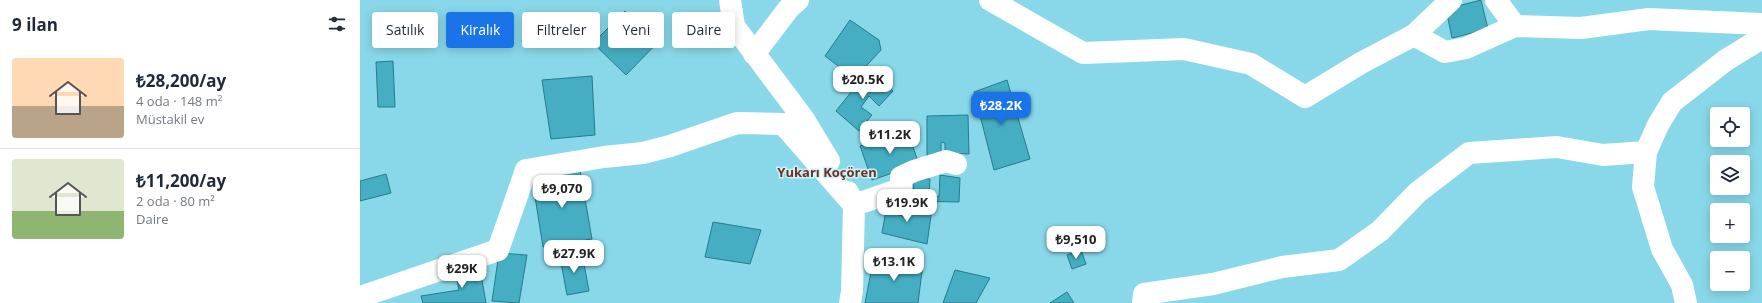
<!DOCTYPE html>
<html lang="tr">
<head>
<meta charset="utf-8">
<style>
	:root { --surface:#fff; --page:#f6f6f7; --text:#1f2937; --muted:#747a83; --line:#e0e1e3; --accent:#1a73e8 }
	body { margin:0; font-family:"Open Sans",sans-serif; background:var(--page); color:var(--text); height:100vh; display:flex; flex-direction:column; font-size:15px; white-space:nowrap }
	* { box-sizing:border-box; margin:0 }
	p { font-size:13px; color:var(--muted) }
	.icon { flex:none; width:22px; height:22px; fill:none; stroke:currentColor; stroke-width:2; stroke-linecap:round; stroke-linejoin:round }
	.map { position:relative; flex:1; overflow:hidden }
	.panel { display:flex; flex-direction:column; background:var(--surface); width:360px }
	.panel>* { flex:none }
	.hud { position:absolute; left:12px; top:12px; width:380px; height:36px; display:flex; gap:8px }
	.controls { position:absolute; left:1350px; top:107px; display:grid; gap:8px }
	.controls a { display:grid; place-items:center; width:40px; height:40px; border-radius:4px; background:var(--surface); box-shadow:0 2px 10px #0003; font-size:20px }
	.price { position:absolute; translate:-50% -34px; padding:0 9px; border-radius:8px; background:#fff; color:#222; font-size:13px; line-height:26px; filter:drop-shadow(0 1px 2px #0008) }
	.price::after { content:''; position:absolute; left:50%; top:24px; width:12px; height:9px; margin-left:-6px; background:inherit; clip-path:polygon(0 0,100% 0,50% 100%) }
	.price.active { background:var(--accent); color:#fff }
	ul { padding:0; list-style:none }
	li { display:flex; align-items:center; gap:12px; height:100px; padding:0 12px }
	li+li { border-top:1px solid var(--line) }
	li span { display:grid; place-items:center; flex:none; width:112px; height:80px; border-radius:4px; color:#555 }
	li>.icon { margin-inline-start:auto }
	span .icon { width:48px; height:48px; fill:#fffc; stroke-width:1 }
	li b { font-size:17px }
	h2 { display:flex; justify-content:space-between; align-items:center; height:48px; padding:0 12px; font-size:17px }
	.tag { padding:0 14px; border-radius:4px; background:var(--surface); box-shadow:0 2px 10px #0003; font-size:14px; line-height:36px }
	.tag.active { background:var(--accent); color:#fff }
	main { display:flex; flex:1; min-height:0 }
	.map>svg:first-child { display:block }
	.building { fill:#45aec2; stroke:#277b8b }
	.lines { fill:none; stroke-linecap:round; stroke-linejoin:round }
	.minor { stroke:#fff; stroke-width:22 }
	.labels { text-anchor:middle; stroke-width:3; stroke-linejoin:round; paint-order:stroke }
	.neighbourhood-label { font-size:13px; font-weight:bold; fill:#722d21; stroke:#ccf2fa }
</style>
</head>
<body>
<main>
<section class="panel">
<h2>9 ilan<svg class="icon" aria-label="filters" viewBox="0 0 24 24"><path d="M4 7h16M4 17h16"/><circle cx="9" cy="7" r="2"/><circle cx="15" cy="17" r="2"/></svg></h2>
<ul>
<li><span style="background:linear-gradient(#ffd9b3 60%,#b9a48a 0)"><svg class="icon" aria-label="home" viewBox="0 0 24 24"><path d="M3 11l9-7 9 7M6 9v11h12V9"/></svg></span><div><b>₺28,200/ay</b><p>4 oda · 148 m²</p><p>Müstakil ev</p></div></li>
<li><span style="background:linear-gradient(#dfe7d0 65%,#8fb573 0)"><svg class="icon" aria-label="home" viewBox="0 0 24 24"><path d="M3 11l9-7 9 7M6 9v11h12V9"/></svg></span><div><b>₺11,200/ay</b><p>2 oda · 80 m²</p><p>Daire</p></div></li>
</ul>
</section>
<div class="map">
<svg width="1402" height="303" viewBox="0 0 1402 303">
	<rect width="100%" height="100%" fill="#88d8e9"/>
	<path class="building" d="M1121,0L1128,29L1092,38L1086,9Z
		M265,11L274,20L280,14L303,37L266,75L233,43Z
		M490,20L519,40L521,50L497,76L494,78L465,56Z
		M33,61L35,107H18L16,62Z
		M508,71L533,91L519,106L509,96L501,107L512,115L499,131L476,111Z
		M232,76L235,135L191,139L182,80Z
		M647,80L670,159L634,170L614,92Z
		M608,115L609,154L585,153V143L581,142V156H567V116Z
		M547,130L559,164L512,180L500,146Z
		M220,170L232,239L183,247L172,178Z
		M26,174L31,193L0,201V181Z
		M580,175L600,178L599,202L553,201L554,178L570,179L569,195L579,197Z
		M528,198L540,201L539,215L550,218L553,205L572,209L567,244L522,233Z
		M353,222L401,230L390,264L345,257Z
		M721,250L726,264L712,269L707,255Z
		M139,253L167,255L159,303L132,301Z
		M222,253L229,291L207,295L200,257Z
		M514,257L563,264L558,303H505Z
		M119,263L126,303H63L61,296L99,290L95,270Z
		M595,270L630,278L616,303H583Z
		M707,292L714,303H690Z"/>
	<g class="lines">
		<path class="minor" d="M370,0L374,26L443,118L469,161
			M630,0L723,53L824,49L891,64L945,97L1001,63L1054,35
			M1091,0L1054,35L1085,52L1106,48L1155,26L1221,28L1289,19L1402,24
			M1136,0L1155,26
			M394,54L429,8L438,0
			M1286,152L1283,187L1302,249L1322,285L1326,303
			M488,192L494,205L492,291L490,303
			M0,297L138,250L166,170L244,157L283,153L310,146L377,123L423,124L494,205L541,189V177L554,171L586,161L596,164
			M783,303L784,294L853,284L922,267L979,260L1020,231L1058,192L1109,153L1197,147L1243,155L1286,152L1298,125L1312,102L1366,60L1402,38"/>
	</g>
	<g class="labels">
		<g class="neighbourhood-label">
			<text x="467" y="177">Yukarı Koçören</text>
		</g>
	</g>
</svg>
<div class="controls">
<a><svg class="icon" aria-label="locate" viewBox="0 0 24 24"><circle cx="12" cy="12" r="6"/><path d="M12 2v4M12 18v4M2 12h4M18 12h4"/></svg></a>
<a><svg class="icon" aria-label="layers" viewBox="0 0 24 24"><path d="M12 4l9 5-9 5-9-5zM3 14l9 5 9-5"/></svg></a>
<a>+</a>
<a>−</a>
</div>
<b class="price" style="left:503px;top:100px">₺20.5K</b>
<b class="price active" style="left:641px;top:126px">₺28.2K</b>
<b class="price" style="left:530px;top:155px">₺11.2K</b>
<b class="price" style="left:202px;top:209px">₺9,070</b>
<b class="price" style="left:547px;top:223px">₺19.9K</b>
<b class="price" style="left:716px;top:260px">₺9,510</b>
<b class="price" style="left:214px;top:274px">₺27.9K</b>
<b class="price" style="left:534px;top:282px">₺13.1K</b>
<b class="price" style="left:102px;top:289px">₺29K</b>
<div class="hud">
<a class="tag">Satılık</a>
<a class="tag active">Kiralık</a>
<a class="tag">Filtreler</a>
<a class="tag">Yeni</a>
<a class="tag">Daire</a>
</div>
</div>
</main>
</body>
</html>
